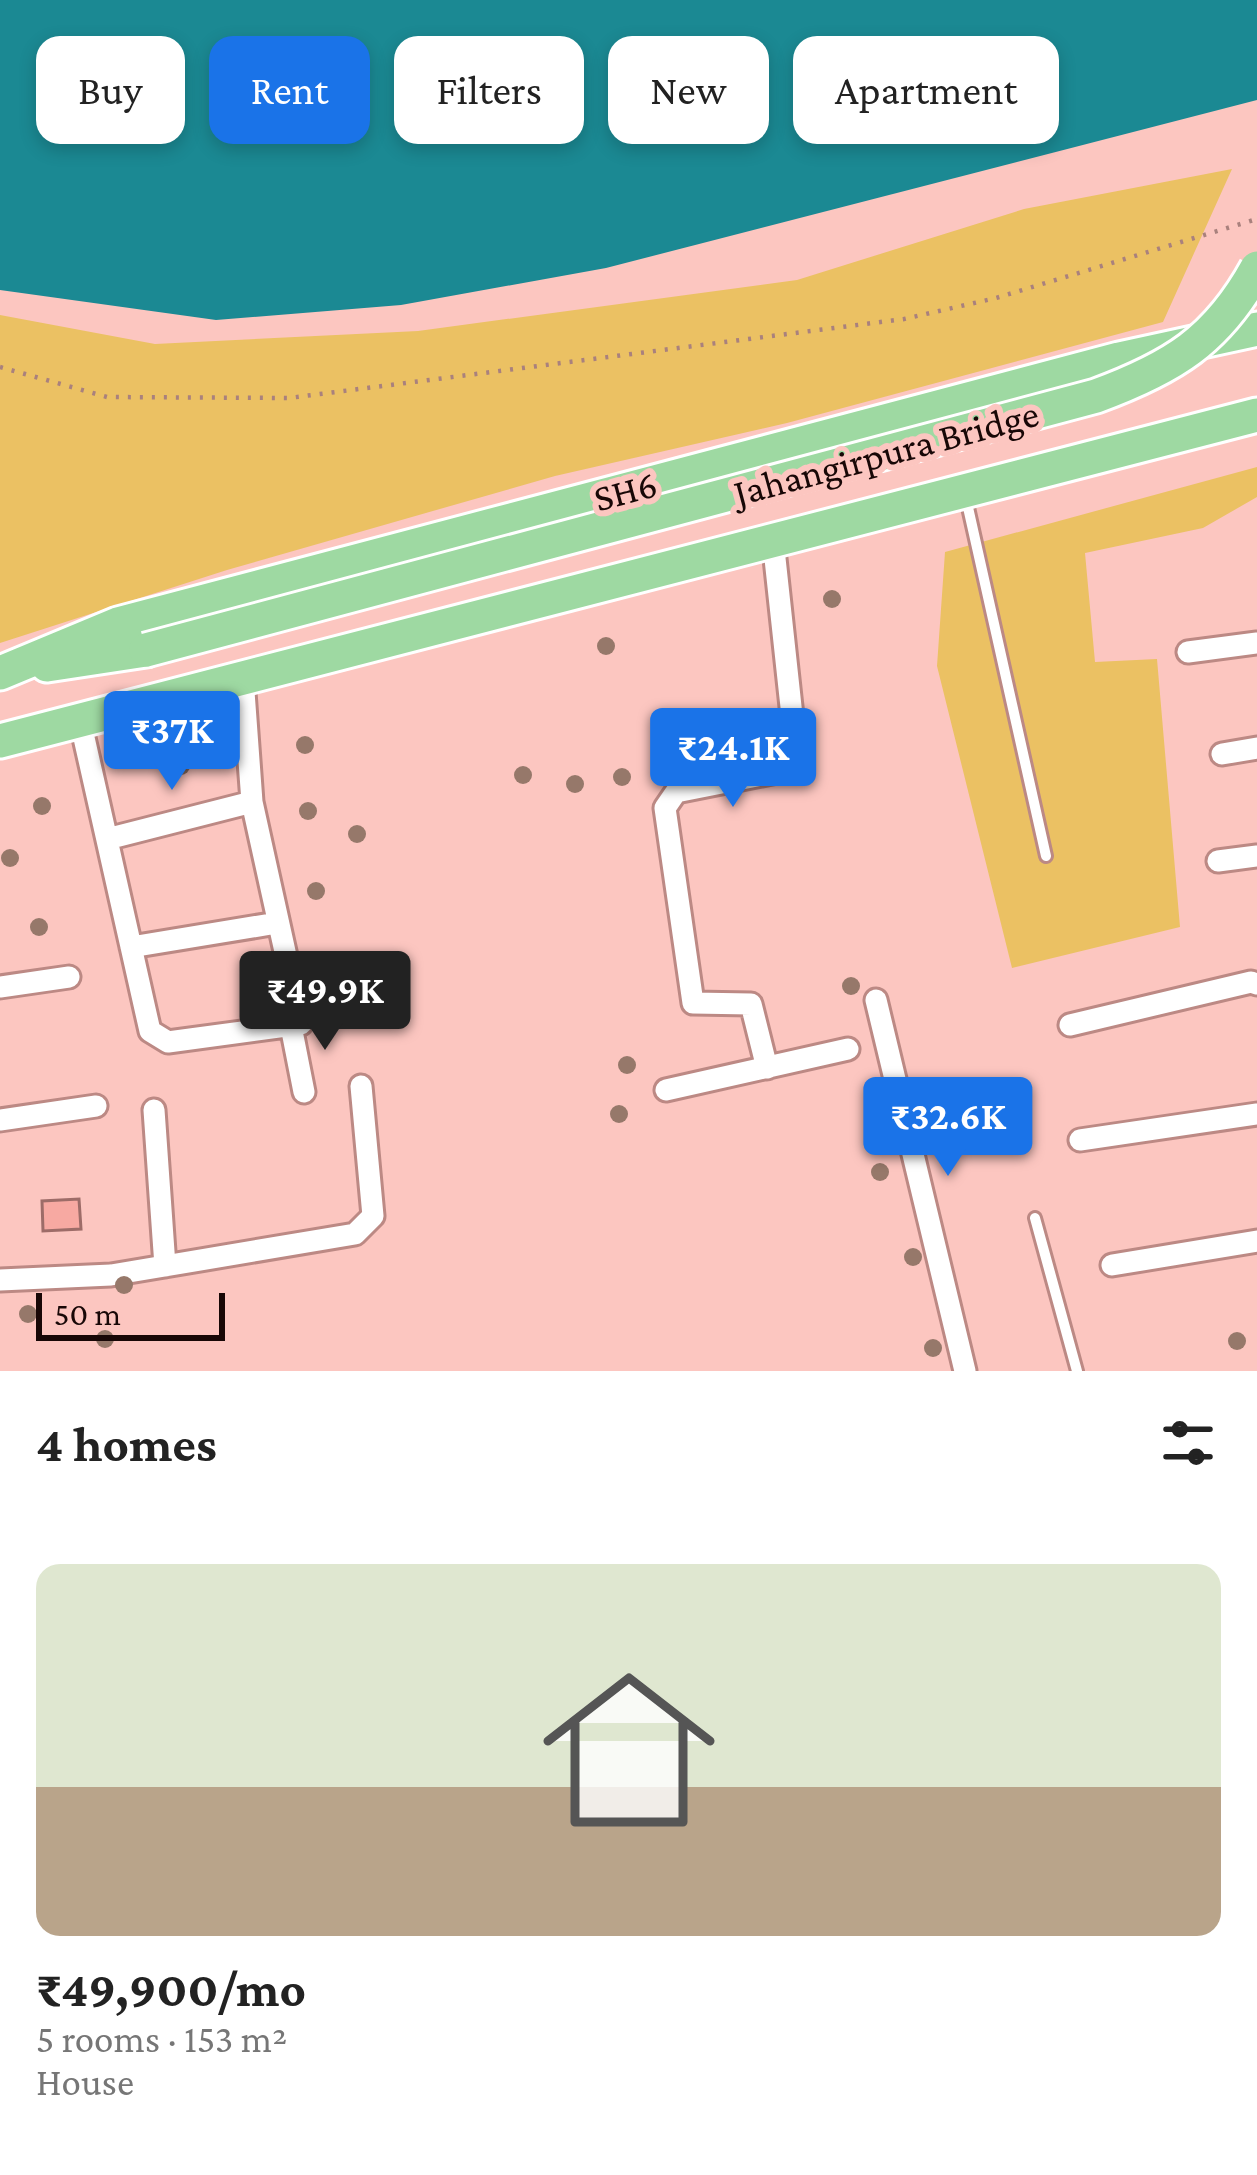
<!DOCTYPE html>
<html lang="en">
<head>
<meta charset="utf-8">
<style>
	:root { --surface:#fff; --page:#f2f2f2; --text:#222; --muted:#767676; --line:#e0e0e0; --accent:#1a73e8 }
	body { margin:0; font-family:"Crimson Pro",serif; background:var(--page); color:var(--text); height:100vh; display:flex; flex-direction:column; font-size:45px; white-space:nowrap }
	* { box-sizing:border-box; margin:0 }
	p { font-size:39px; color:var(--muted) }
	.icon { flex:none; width:66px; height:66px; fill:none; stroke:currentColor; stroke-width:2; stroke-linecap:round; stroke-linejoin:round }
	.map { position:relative; height:1371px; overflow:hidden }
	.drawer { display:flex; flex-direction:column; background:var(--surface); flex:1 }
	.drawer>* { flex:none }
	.guide { position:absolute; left:36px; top:36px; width:1185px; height:108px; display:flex; gap:24px }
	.scale { position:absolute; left:36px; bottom:30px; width:189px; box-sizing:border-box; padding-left:12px; border:6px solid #180706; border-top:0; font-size:33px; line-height:42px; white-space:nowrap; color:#180706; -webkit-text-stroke:9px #fcc6c0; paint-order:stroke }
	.price { position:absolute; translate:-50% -102px; padding:0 27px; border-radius:12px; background:var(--accent); color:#fff; font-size:39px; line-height:78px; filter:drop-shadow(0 3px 6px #0008) }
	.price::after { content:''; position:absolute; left:50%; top:72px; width:36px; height:27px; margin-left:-18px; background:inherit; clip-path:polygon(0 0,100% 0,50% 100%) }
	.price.on { background:#222; color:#fff }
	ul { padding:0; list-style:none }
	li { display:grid; align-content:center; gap:24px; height:636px; padding:0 36px }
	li+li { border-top:3px solid var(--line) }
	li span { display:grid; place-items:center; height:372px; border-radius:24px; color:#555 }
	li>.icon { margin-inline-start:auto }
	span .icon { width:216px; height:216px; fill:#fffc; stroke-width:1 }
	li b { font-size:51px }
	h2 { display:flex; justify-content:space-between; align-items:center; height:144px; padding:0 36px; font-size:51px }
	.tag { padding:0 42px; border-radius:24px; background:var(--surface); box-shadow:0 6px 18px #0003; font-size:42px; line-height:108px }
	.tag.on { background:var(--accent); color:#fff }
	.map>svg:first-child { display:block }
	.green { fill:#ebc163 }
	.water { fill:#1b8993 }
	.building { fill:#f7a9a2; stroke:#9d6c68; stroke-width:3 }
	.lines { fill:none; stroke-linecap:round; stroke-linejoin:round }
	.lane-casing { stroke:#bc8984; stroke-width:16 }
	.street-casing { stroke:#bc8984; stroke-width:27 }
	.primary-casing { stroke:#fff; stroke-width:39 }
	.path { stroke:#a9817d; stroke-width:4.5; stroke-dasharray:3 9; stroke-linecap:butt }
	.lane { stroke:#fff; stroke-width:10 }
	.street { stroke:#fff; stroke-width:21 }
	.primary { stroke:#9ed9a2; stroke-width:33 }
	.primary-bridge-casing { stroke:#fff; stroke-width:39; stroke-linecap:butt }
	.primary-bridge { stroke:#9ed9a2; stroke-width:33 }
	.tree { fill:#96786a }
	.labels { text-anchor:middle; stroke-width:12; stroke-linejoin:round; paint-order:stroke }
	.street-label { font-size:39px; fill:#180706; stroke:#fcc6c0 }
</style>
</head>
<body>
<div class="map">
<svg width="1257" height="1371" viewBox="0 0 1257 1371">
	<rect width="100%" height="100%" fill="#fcc6c0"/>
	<path class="green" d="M1232,169L1163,322L787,423L555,476L227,570L0,643V315L155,344L418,331L797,280L1024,209Z
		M1257,467V497L1203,528L1085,553L1095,662L1157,659L1180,927L1012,968L937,666L945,552Z"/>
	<path class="water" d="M0,0H1257V100L606,268L401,305L216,320L0,290Z"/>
	<path class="building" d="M79,1199L81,1229L43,1231L42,1201Z"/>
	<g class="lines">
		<defs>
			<path id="lane" d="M965,494L1046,856
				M1035,1218L1077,1371"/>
			<path id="street" d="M1188,652L1257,643
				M80,720L150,1031L168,1042L301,1024L252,802L243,678
				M1222,754L1257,748
				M107,839L252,802
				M1218,861L1257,856
				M131,947L277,923
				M0,987L69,977
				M876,1000L965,1371
				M1070,1025L1251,982L1257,984
				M291,1026L304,1092
				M767,1068L751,1004L693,1003L665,808L676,792L777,772L796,753L773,540
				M666,1090L848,1049
				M154,1110L165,1266
				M0,1120L96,1106
				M1080,1140L1257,1114
				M1112,1265L1257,1241
				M0,1280L111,1275L355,1234L373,1216L361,1086"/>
			<path id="primary" d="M47,665L146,650
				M0,673L118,624L1119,359L1257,329
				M0,741L1257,415"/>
		</defs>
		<use href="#lane" class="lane-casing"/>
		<use href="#street" class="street-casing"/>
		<use href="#primary" class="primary-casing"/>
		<path class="path" d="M0,367L107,397L289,398L904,319L996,298L1257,219"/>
		<use href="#lane" class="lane"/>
		<use href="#street" class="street"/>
		<use href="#primary" class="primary"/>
		<defs>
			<path id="primary-bridge" d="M146,650L1096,396C1172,368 1217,341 1257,268"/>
		</defs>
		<use href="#primary-bridge" class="primary-bridge-casing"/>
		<use href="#primary-bridge" class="primary-bridge"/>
	</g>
	<g class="tree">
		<circle cx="832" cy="599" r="9"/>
		<circle cx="606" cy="646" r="9"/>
		<circle cx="305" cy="745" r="9"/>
		<circle cx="181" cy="766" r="9"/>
		<circle cx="523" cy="775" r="9"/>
		<circle cx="622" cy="777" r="9"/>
		<circle cx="575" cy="784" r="9"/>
		<circle cx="42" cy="806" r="9"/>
		<circle cx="308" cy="811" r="9"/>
		<circle cx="357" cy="834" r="9"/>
		<circle cx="10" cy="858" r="9"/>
		<circle cx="316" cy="891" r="9"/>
		<circle cx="39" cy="927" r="9"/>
		<circle cx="851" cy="986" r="9"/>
		<circle cx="334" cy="988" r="9"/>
		<circle cx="627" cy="1065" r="9"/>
		<circle cx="619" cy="1114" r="9"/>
		<circle cx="880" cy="1172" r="9"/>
		<circle cx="913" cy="1257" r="9"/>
		<circle cx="124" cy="1285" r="9"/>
		<circle cx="28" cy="1314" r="9"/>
		<circle cx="105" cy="1339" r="9"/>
		<circle cx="1237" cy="1341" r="9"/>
		<circle cx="933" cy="1348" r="9"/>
	</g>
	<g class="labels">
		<g class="street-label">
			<text transform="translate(886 452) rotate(-15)" y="14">Jahangirpura Bridge</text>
			<text transform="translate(625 490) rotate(-15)" y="14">SH6</text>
		</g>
	</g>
</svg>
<div class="scale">50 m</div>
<b class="price" style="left:172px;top:793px">₹37K</b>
<b class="price" style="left:733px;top:810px">₹24.1K</b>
<b class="price on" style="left:325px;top:1053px">₹49.9K</b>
<b class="price" style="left:948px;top:1179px">₹32.6K</b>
<div class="guide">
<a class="tag">Buy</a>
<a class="tag on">Rent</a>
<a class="tag">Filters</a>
<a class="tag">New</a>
<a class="tag">Apartment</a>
</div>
</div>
<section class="drawer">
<h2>4 homes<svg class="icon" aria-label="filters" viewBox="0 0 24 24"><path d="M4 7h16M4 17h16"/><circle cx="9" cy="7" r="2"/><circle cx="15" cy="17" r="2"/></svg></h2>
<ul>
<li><span style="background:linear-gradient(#dfe7d0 60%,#b9a48a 0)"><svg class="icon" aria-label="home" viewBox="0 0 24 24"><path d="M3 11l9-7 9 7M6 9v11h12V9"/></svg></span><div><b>₹49,900/mo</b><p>5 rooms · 153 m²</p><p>House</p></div></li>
</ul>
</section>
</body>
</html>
